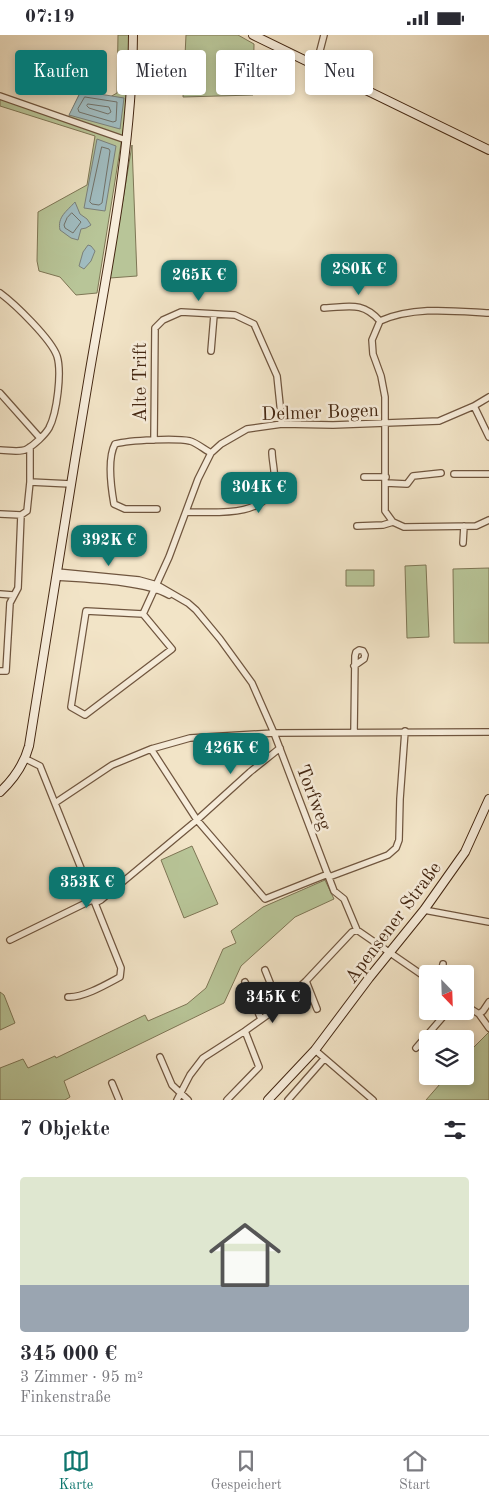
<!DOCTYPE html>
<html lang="de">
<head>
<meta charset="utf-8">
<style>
	:root { --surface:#fff; --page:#f7f7f7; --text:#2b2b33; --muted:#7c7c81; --line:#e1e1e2; --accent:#0f766e }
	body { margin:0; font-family:"Old Standard TT",serif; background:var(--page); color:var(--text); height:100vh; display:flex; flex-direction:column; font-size:19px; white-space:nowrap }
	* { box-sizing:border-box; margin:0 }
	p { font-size:16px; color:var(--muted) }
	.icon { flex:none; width:28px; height:28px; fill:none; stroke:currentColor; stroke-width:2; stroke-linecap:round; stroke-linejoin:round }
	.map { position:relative; height:1065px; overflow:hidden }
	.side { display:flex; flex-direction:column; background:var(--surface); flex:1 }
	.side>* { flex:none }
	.guide { position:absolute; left:15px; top:15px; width:460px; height:45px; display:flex; gap:10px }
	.needle { width:32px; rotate:157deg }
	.controls { position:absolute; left:419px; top:930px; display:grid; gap:10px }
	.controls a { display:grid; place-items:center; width:55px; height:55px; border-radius:5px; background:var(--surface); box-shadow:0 2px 8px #0003; font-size:25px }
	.price { position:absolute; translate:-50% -42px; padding:0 11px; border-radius:10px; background:var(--accent); color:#fff; font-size:16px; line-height:32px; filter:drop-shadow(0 1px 2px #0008) }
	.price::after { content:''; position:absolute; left:50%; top:30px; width:15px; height:11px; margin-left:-8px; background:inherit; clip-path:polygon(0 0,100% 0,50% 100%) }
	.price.selected { background:#222; color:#fff }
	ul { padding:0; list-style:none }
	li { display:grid; align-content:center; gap:10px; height:265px; padding:0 20px }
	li+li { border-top:1px solid var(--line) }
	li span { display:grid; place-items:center; height:155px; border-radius:5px; color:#555 }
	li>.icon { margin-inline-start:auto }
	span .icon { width:90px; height:90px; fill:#fffc; stroke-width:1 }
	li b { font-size:21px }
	h2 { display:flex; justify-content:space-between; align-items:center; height:60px; padding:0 20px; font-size:21px }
	.chip { padding:0 18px; border-radius:5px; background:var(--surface); box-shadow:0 2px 8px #0003; font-size:18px; line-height:45px }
	.chip.selected { background:var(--accent); color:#fff }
	.status { display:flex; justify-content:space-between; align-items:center; height:35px; padding:0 25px; background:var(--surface); direction:ltr }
	.status svg { height:14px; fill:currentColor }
	.dock { display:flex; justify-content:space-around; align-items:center; height:70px; border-top:1px solid var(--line); background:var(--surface); font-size:14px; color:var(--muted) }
	.dock a { display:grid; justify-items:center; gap:2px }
	.dock .selected { color:var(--accent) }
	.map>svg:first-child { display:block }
	.green { fill:#b8c598; stroke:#7e7655 }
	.water { fill:#a0bcc0; stroke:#7b807a }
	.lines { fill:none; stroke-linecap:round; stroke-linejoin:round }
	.shore { stroke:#727269; stroke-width:1 }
	.street-casing { stroke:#70563f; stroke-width:8 }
	.secondary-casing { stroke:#442712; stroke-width:10 }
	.street { stroke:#f7eddb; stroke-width:5.5 }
	.secondary { stroke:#f7eddb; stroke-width:8 }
	.labels { text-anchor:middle; stroke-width:5; stroke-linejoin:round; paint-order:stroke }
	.street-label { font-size:19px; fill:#442712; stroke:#f7eddb }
</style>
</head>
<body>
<div class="status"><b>07:19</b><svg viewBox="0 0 49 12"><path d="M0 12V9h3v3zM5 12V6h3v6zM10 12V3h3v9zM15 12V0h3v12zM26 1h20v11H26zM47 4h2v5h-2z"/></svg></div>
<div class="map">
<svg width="489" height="1065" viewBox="0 0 489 1065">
	<rect width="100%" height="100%" fill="#f2e4c7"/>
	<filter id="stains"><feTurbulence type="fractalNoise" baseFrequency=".004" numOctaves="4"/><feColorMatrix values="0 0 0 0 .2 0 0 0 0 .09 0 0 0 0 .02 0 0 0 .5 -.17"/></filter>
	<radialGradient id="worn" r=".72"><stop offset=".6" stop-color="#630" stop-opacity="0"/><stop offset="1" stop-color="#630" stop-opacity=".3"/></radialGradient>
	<path class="green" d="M118,0H129L128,65L97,258L76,260L60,242L39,236L37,226L38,177L87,150L95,101L0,71V61L67,85L81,56L110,62L117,58Z
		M186,0H238L254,9L253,60L183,62Z
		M132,110L137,241L110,243Z
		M426,530L429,602L407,603L405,531Z
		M489,533V608H454L453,534Z
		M346,535H374V551H346Z
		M192,811L218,869L184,883L161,825Z
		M325,845L334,864L295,882L241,931L224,968L64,1046L70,1062L65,1065H0V1033L23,1024L28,1033L55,1021L56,1023L145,980L148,986L187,969L206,953L223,914L236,908L231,896L263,872Z
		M0,957L4,960L15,988L0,995Z
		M489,997V1065H426L447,1041H465V1021Z"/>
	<path class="water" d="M81,56L124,63L120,94L69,80Z
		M97,104L116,111L105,176L84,173Z
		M75,167L80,179L87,184L91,190L86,193L81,194L78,205L71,203L60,195C57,182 67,176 75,167Z
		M88,210L91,211L95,216L91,226L84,234L79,231L83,217Z"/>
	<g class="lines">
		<path class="shore" d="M85,62L117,67L116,86L113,87L79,77L78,74Z
			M88,69L109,72L111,77L108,79L89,73L87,71Z
			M102,112L109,114L110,116L102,168L99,170L92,169L90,167Z
			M72,178L81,187L73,198L65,193L64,190L67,183Z"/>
		<defs>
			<path id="street" d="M316,31L324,0
				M0,61L126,105
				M0,258C15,269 51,304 57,321C62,337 57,378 49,393C45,400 34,410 27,414C20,418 8,415 0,415
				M324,273C349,272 362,266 380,286
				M489,278C454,276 414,271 380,286L372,305L373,319L381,341L385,362V476L393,487L404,492L476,491L489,485
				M211,316L214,280
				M0,358L40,403
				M474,371L489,402
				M154,405L155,293L163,285L181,277L235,280L254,289L277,341L282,389
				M30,412V447L71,449
				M454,439H489
				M364,442H386
				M386,448L407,449L413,441L441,438
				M157,474H125L114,469C111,452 107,424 115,409C130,405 176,403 190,406C197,408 205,415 211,418
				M187,477C212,477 267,483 274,449C276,440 272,426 272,417
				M0,479L21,480L27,476L30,447
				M357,491L383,490L393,487
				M463,508L464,491
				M57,537L139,545L157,550L188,568L196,575L220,604L252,648L274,698L334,856L344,864L357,895L428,944
				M56,542C85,544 146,546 169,560
				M0,559L13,560
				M143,579L172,614L85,680L71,672L86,576L143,579L169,522L198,444L211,418L221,409L247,394L282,389L333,390L439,386L474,371L489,362
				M0,636H6L10,568L18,553L21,480
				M354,697L355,621L356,617L359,615L363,616L365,620L364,624L354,631
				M151,714L197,785L265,864L328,839
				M26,724L40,731L121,933L120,942C107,949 83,963 68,962
				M55,768L112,730L151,714L190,703L274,698L489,697
				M329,842L388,820L396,813L399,805L400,764L405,696
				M95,868L101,865L197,785L250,737L280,713
				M424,875L489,887
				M10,905L94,864
				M265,935L279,970
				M441,939L443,929
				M306,946L317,974
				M245,947L261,984
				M465,970L479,979L489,993
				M479,979L483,976L489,967
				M416,1013L448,976
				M315,1015L373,1065
				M160,1022L172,1050L188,1065
				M112,1048L119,1065
				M177,1065L190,1040L203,1023L245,996L273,976L306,946L352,897L357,895
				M227,1065L259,1032L245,996
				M288,1065L324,1024"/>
			<path id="secondary" d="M253,0L489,115
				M0,757C14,744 24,729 29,711C49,587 68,464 89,341C108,229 132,114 133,0
				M268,1065L315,1015L369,943L424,875L465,817L489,764"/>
		</defs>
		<use href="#street" class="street-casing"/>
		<use href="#secondary" class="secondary-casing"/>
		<use href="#street" class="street"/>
		<use href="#secondary" class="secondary"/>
	</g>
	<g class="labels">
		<g class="street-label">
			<text transform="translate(139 347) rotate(-90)" y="7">Alte Trift</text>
			<text transform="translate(320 376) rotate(-2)" y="7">Delmer Bogen</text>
			<text transform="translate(315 762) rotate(69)" y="7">Torfweg</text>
			<text transform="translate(392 887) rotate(-53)" y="7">Apensener Straße</text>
		</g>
	</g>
	<rect width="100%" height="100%" filter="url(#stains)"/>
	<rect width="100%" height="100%" fill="url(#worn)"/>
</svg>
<div class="controls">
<a><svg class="needle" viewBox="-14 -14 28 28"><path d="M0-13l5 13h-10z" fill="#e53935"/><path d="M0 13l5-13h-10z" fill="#7c7c81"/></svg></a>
<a><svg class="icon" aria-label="layers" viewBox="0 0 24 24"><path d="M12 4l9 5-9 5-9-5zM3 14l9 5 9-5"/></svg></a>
</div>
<b class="price" style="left:359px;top:261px">280K €</b>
<b class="price" style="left:199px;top:267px">265K €</b>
<b class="price" style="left:259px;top:479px">304K €</b>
<b class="price" style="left:109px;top:532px">392K €</b>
<b class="price" style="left:231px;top:740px">426K €</b>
<b class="price" style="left:87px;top:874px">353K €</b>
<b class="price selected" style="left:273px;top:989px">345K €</b>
<div class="guide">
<a class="chip selected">Kaufen</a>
<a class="chip">Mieten</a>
<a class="chip">Filter</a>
<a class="chip">Neu</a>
</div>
</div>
<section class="side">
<h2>7 Objekte<svg class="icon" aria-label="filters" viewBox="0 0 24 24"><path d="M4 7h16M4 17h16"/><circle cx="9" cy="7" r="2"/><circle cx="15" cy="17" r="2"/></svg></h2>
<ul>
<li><span style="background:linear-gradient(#dfe7d0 70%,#9aa5b1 0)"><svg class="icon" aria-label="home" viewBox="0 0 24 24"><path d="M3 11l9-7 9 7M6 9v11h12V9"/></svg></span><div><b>345 000 €</b><p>3 Zimmer · 95 m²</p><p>Finkenstraße</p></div></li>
</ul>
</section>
<nav class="dock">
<a class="selected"><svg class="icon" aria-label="map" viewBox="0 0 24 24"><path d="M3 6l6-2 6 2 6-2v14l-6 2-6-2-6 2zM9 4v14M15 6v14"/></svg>Karte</a>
<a><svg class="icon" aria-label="saved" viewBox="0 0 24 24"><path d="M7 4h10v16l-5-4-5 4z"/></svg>Gespeichert</a>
<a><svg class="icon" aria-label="home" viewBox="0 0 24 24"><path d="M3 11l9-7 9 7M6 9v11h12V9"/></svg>Start</a>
</nav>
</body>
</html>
